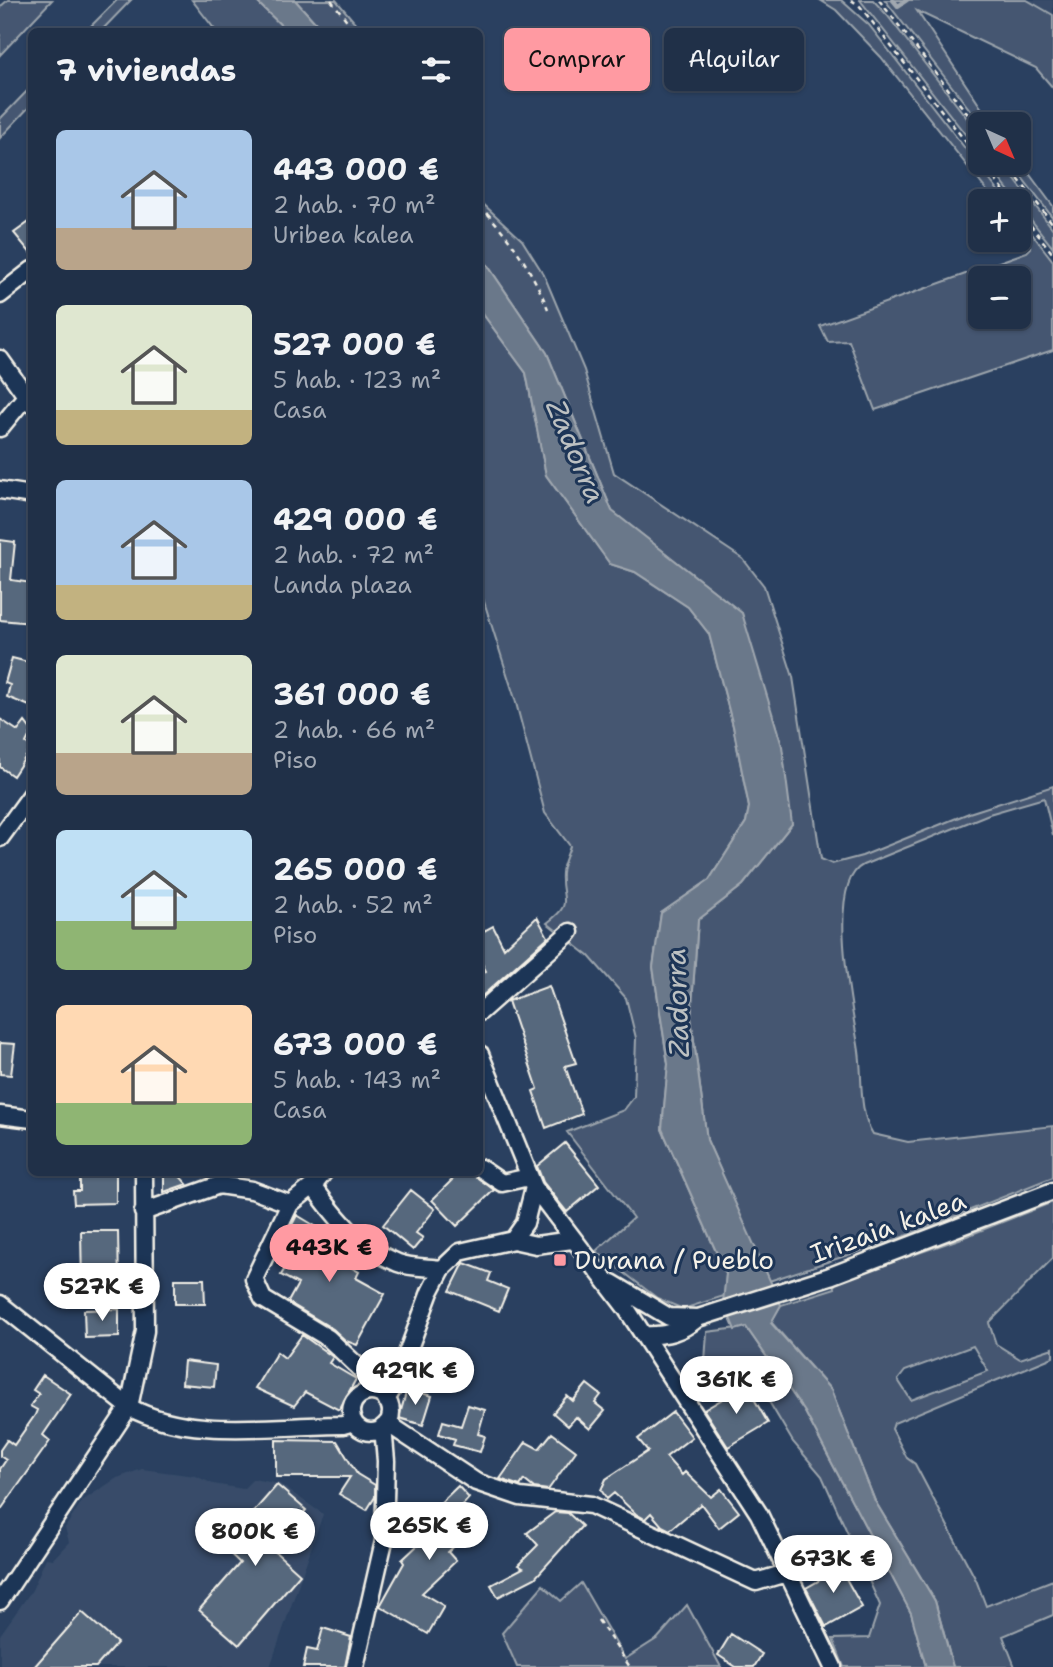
<!DOCTYPE html>
<html lang="es">
<head>
<meta charset="utf-8">
<style>
	:root { --surface:#203048; --page:#28384f; --text:#f1f3f6; --muted:#a2a9b4; --line:#3d4b60; --accent:#ff9aa2 }
	body { margin:0; font-family:"Shantell Sans",sans-serif; background:var(--page); color:var(--text); height:100vh; display:flex; flex-direction:column; font-size:26px; white-space:nowrap }
	* { box-sizing:border-box; margin:0 }
	p { font-size:23px; color:var(--muted) }
	.icon { flex:none; width:38px; height:38px; fill:none; stroke:currentColor; stroke-width:2; stroke-linecap:round; stroke-linejoin:round }
	.map { position:relative; flex:1; overflow:hidden }
	.panel { position:absolute; left:28px; top:28px; width:455px; height:1148px; display:flex; flex-direction:column; background:var(--surface); border-radius:10px; box-shadow:0 2px 5px #0004,0 0 0 2px var(--line) }
	.panel>* { flex:none }
	.hud { position:absolute; left:504px; top:28px; width:443px; height:63px; display:flex; gap:14px }
	.needle { width:46px; rotate:136deg }
	.fabs { position:absolute; left:968px; top:112px; display:grid; gap:14px }
	.fabs a { display:grid; place-items:center; width:63px; height:63px; border-radius:10px; background:var(--surface); box-shadow:0 2px 5px #0004,0 0 0 2px var(--line); font-size:35px }
	.price { position:absolute; translate:-50% -60px; padding:0 16px; border-radius:24px; background:#fff; color:#222; font-size:23px; line-height:46px; filter:drop-shadow(0 2px 4px #0008) }
	.price::after { content:''; position:absolute; left:50%; top:42px; width:21px; height:16px; margin-left:-10px; background:inherit; clip-path:polygon(0 0,100% 0,50% 100%) }
	.price.on { background:var(--accent); color:#111 }
	ul { padding:0; list-style:none }
	li { display:flex; align-items:center; gap:21px; height:175px; padding:0 28px }
	li span { display:grid; place-items:center; flex:none; width:196px; height:140px; border-radius:10px; color:#555 }
	li>.icon { margin-inline-start:auto }
	span .icon { width:84px; height:84px; fill:#fffc; stroke-width:1 }
	li b { font-size:30px }
	h2 { display:flex; justify-content:space-between; align-items:center; height:84px; padding:0 28px; font-size:30px }
	.tag { padding:0 24px; border-radius:10px; background:var(--surface); box-shadow:0 2px 5px #0004,0 0 0 2px var(--line); font-size:24px; line-height:63px }
	.tag.on { background:var(--accent); color:#111 }
	.map>svg:first-child { display:block }
	.built { fill:#374c69 }
	.green { fill:#445771; stroke:#9ca4ac; stroke-width:2; fill-rule:evenodd }
	.water { fill:#6a788a; stroke:#a1a8b0; stroke-width:2 }
	.lines { fill:none; stroke-linecap:round; stroke-linejoin:round }
	.stream { stroke:#a1a8b0; stroke-width:4.5 }
	.building { fill:#56677d; stroke:#f4f1e8; stroke-width:2 }
	.minor-casing { stroke:#f4f1e8; stroke-width:21 }
	.path { stroke:#f4f1e8; stroke-width:2.5; stroke-dasharray:5 5; stroke-linecap:butt }
	.minor { stroke:#1d3557; stroke-width:16 }
	.poi-dot { fill:#ff9aa2; stroke:#1d3557; stroke-width:2.5 }
	.labels { text-anchor:middle; stroke-width:6; stroke-linejoin:round; paint-order:stroke }
	.street-label { font-size:26px; fill:#f4f1e8; stroke:#1d3557 }
	.poi-label { font-size:26px; fill:#f4f1e8; stroke:#1d3557; text-anchor:start }
	.water-label { font-size:28px; font-style:italic; fill:#bdc1c2; stroke:#1d3557 }
</style>
</head>
<body>
<div class="map">
<svg width="1053" height="1667" viewBox="0 0 1053 1667">
	<rect width="100%" height="100%" fill="#2a4060"/>
	<filter id="ink" filterUnits="userSpaceOnUse"><feTurbulence type="fractalNoise" baseFrequency=".0143" numOctaves="2"/><feDisplacementMap in="SourceGraphic" scale="14" xChannelSelector="R" yChannelSelector="G"/><feConvolveMatrix kernelMatrix="1 2 1 2 8 2 1 2 1" color-interpolation-filters="sRGB"/></filter>
	<g filter="url(#ink)">
		<path class="built" d="M1027,0H1053V15Z
			M142,1469L196,1476L213,1484L243,1489L253,1479L280,1484L323,1514L270,1667H0V1635L32,1590L46,1558L53,1559L69,1542L65,1528L82,1501L117,1478Z"/>
		<path class="green" d="M8,0H52L0,55V7Z
			M117,0H131L101,31H86Z
			M192,0H255L287,31H216Z
			M295,0H336L362,31H323Z
			M820,0H841L869,25L1006,201H995L881,57L836,10Z
			M860,0H873L887,15L980,135V153Z
			M885,0H1027L1053,15V88L1036,68L917,11L992,124H981Z
			M31,87V105L0,138V119Z
			M1019,160L1053,206V218L1011,163H1018Z
			M987,163H1002L1053,229V248Z
			M480,201L522,240L544,275L584,370L614,473L743,559L764,586L793,677L821,859L832,864L862,856L969,813L1053,786V835L1044,798L989,814L863,865C824,884 854,1016 859,1051C863,1079 858,1111 873,1134L908,1142L1053,1126V1177L900,1238L769,1281L707,1140L691,1018L698,920L743,885L792,824L742,613L612,511L547,353L480,254Z
			M1019,217L1053,261V350L875,410L849,341L828,342L820,326L1027,252L1031,248L1019,231ZM980,278H1018V317H980Z
			M480,310L526,373L546,475L610,564L635,572L688,607L709,634L733,726L749,807L746,822L709,880L661,913L653,967L668,1064L662,1129L726,1274L724,1296L683,1309L657,1298L596,1251L633,1218L567,1132L624,1110L634,1097L636,1038L626,998L589,956L547,923C575,902 560,901 562,873C562,865 568,854 570,846L545,813L515,699L480,589Z
			M1053,1202V1258L989,1323L996,1344L1020,1359L1053,1348V1357L894,1423L892,1429L907,1458L915,1464L976,1580L986,1606L1053,1580V1615L1003,1636L1015,1667H953L935,1601L875,1501L831,1390L771,1322L781,1305L835,1288L834,1282L959,1239ZM973,1346L988,1371L911,1400L898,1380L905,1371Z
			M746,1327L805,1412L911,1613L926,1667H844L833,1639L869,1638L880,1605L822,1476L793,1442L768,1400L737,1377L705,1362L707,1332Z
			M581,1583L625,1659L658,1638L687,1605L721,1667H517L502,1633L543,1585L561,1601Z"/>
		<path class="water" d="M255,0H295L323,31H287Z
			M480,254L547,353L612,511L742,613L782,746L792,824L743,885L698,920L691,1018L707,1140L781,1305L771,1323L831,1390L875,1501L935,1601L953,1667H926L911,1613L805,1412L746,1327L735,1330L723,1302L726,1274L662,1129L668,1064L653,967L661,913L709,880L746,822L749,807L733,726L709,634L688,607L635,572L610,564L546,475L526,373L480,310Z"/>
		<g class="lines">
			<path class="stream" d="M893,0L898,6L907,0"/>
		</g>
		<path class="building" d="M32,220V255L14,233Z
			M0,540L15,542L11,580L32,583V623L0,620Z
			M12,658L32,663V707L7,697L10,685L5,683Z
			M0,719L18,731L25,722L32,731L26,743L32,747L13,776L0,767Z
			M537,917L548,937L480,998V977L486,971L480,960V933L493,926L504,948Z
			M549,986L576,1063L565,1066L582,1114L546,1128L533,1091L538,1089L508,1001Z
			M0,1043L15,1044L11,1075L0,1074Z
			M565,1143L599,1185L567,1212L543,1182L537,1166Z
			M80,1172H116V1203L74,1204L73,1191H80Z
			M164,1172H176L187,1184L164,1192Z
			M460,1172H471L494,1190L457,1226L432,1200Z
			M411,1190L435,1209L416,1233L423,1238L413,1250L383,1225Z
			M297,1215L340,1241L331,1256L359,1272L356,1278L385,1294L357,1345L346,1341L333,1329L288,1302L298,1284L281,1275L300,1243L287,1235Z
			M81,1231H118L119,1285L82,1286Z
			M464,1263L491,1273L488,1281L508,1289L499,1311L450,1291Z
			M175,1279H204L205,1304H175Z
			M119,1309V1337L85,1338L84,1310Z
			M302,1335L333,1357L329,1363L356,1379L339,1410L305,1392L294,1406L255,1388L277,1352L285,1358Z
			M184,1361L216,1365L214,1387L182,1384Z
			M43,1375L71,1394L43,1435L50,1441L0,1511V1469L6,1460L0,1456V1450L7,1440L14,1445L35,1415L37,1410L30,1406L39,1394L33,1390Z
			M587,1384L601,1395L595,1403L605,1411L590,1429L576,1417L568,1426L553,1413L567,1396L573,1401Z
			M746,1385L768,1423L728,1447L704,1410Z
			M407,1389L432,1396L423,1425L399,1418Z
			M468,1405L485,1410L478,1434L485,1436L480,1452L453,1445L455,1439L439,1434L443,1421L461,1426Z
			M673,1412L692,1437L666,1457L682,1475L685,1472L711,1497L721,1489L739,1512L719,1528L701,1504L670,1530L662,1526L651,1513L645,1519L636,1514L614,1493L607,1499L601,1490L606,1479L648,1451L638,1439Z
			M552,1433L576,1451L548,1490L534,1488L524,1480L520,1486L500,1479L526,1442L539,1449Z
			M276,1440L337,1441L357,1474L375,1485V1497L367,1510L339,1494L350,1477H276Z
			M277,1485L306,1510L272,1549L300,1574L239,1645L199,1610L240,1563L223,1547Z
			M458,1486L469,1498L462,1506L479,1523L448,1552L456,1561L422,1593L444,1606L428,1634L380,1606L404,1563L402,1560L419,1544L409,1533Z
			M555,1512L568,1513L582,1526L535,1578L498,1597L491,1585L523,1568L518,1565L538,1545L527,1533Z
			M835,1559L862,1607L826,1627L806,1588L827,1576L822,1566Z
			M82,1612L117,1643L96,1667H34Z
			M323,1628L351,1637L345,1667H303L307,1649L317,1651Z
			M731,1634L762,1654L754,1667H736L718,1655Z"/>
		<g class="lines">
			<defs>
				<path id="minor" d="M0,295L32,270
					M0,359L32,404
					M0,428L26,396
					M0,490L32,495
					M0,838L32,794
					M480,1012L570,932
					M480,1054L534,1187L626,1308L759,1514L833,1667
					M0,1115L32,1119
					M480,1168L502,1183L529,1177
					M324,1172L313,1186L290,1204L254,1279L263,1299L328,1338L367,1375L372,1392
					M313,1186C336,1218 360,1248 398,1263C411,1268 429,1267 442,1269
					M143,1212L219,1185L252,1190L290,1204
					M513,1240L525,1223L534,1187
					M612,1283L669,1317L698,1318
					M0,1304L129,1407C189,1440 275,1425 343,1425L354,1422
					M644,1335C666,1336 681,1332 698,1318L830,1276L1053,1191
					M351 1412a20 20 0 1 1 40 0a20 20 0 1 1-40 0Z
					M386,1400L396,1383L430,1292L442,1269L460,1252L513,1240L536,1245L572,1240
					M387,1423L476,1482L520,1497L591,1505L756,1582L786,1573
					M0,1601L129,1407L145,1331L144,1172
					M355,1667L384,1541L386,1461L383,1427"/>
			</defs>
			<use href="#minor" class="minor-casing"/>
			<path class="path" d="M331,0L356,32
				M851,0L859,5L980,160
				M879,0L980,130
				M982,163L1012,201
				M1006,163L1053,224
				M480,206C509,235 532,270 548,309
				M1018,209L1053,254
				M598,1620L630,1667"/>
			<use href="#minor" class="minor"/>
		</g>
	</g>
	<rect class="poi-dot" x="553" y="1253" width="14" height="14" rx="3.5"/>
	<g class="labels">
		<g class="street-label">
			<text transform="translate(888 1227) rotate(-20)" y="9">Irizaia kalea</text>
		</g>
		<g class="poi-label">
			<text x="574" y="1269">Durana / Pueblo</text>
		</g>
		<g class="water-label">
			<text transform="translate(576 451) rotate(67)" y="10">Zadorra</text>
			<text transform="translate(677 1003) rotate(-92)" y="10">Zadorra</text>
		</g>
	</g>
</svg>
<div class="fabs">
<a><svg class="needle" viewBox="-14 -14 28 28"><path d="M0-13l5 13h-10z" fill="#e53935"/><path d="M0 13l5-13h-10z" fill="#a2a9b4"/></svg></a>
<a>+</a>
<a>−</a>
</div>
<b class="price on" style="left:329px;top:1284px">443K €</b>
<b class="price" style="left:102px;top:1323px">527K €</b>
<b class="price" style="left:415px;top:1407px">429K €</b>
<b class="price" style="left:736px;top:1416px">361K €</b>
<b class="price" style="left:429px;top:1562px">265K €</b>
<b class="price" style="left:255px;top:1568px">800K €</b>
<b class="price" style="left:833px;top:1595px">673K €</b>
<div class="hud">
<a class="tag on">Comprar</a>
<a class="tag">Alquilar</a>
</div>
<section class="panel">
<h2>7 viviendas<svg class="icon" aria-label="filters" viewBox="0 0 24 24"><path d="M4 7h16M4 17h16"/><circle cx="9" cy="7" r="2"/><circle cx="15" cy="17" r="2"/></svg></h2>
<ul>
<li><span style="background:linear-gradient(#a9c7e8 70%,#b9a48a 0)"><svg class="icon" aria-label="home" viewBox="0 0 24 24"><path d="M3 11l9-7 9 7M6 9v11h12V9"/></svg></span><div><b>443 000 €</b><p>2 hab. · 70 m²</p><p>Uribea kalea</p></div></li>
<li><span style="background:linear-gradient(#dfe7d0 75%,#c2b280 0)"><svg class="icon" aria-label="home" viewBox="0 0 24 24"><path d="M3 11l9-7 9 7M6 9v11h12V9"/></svg></span><div><b>527 000 €</b><p>5 hab. · 123 m²</p><p>Casa</p></div></li>
<li><span style="background:linear-gradient(#a9c7e8 75%,#c2b280 0)"><svg class="icon" aria-label="home" viewBox="0 0 24 24"><path d="M3 11l9-7 9 7M6 9v11h12V9"/></svg></span><div><b>429 000 €</b><p>2 hab. · 72 m²</p><p>Landa plaza</p></div></li>
<li><span style="background:linear-gradient(#dfe7d0 70%,#b9a48a 0)"><svg class="icon" aria-label="home" viewBox="0 0 24 24"><path d="M3 11l9-7 9 7M6 9v11h12V9"/></svg></span><div><b>361 000 €</b><p>2 hab. · 66 m²</p><p>Piso</p></div></li>
<li><span style="background:linear-gradient(#bfe0f5 65%,#8fb573 0)"><svg class="icon" aria-label="home" viewBox="0 0 24 24"><path d="M3 11l9-7 9 7M6 9v11h12V9"/></svg></span><div><b>265 000 €</b><p>2 hab. · 52 m²</p><p>Piso</p></div></li>
<li><span style="background:linear-gradient(#ffd9b3 70%,#8fb573 0)"><svg class="icon" aria-label="home" viewBox="0 0 24 24"><path d="M3 11l9-7 9 7M6 9v11h12V9"/></svg></span><div><b>673 000 €</b><p>5 hab. · 143 m²</p><p>Casa</p></div></li>
</ul>
</section>
</div>
</body>
</html>
